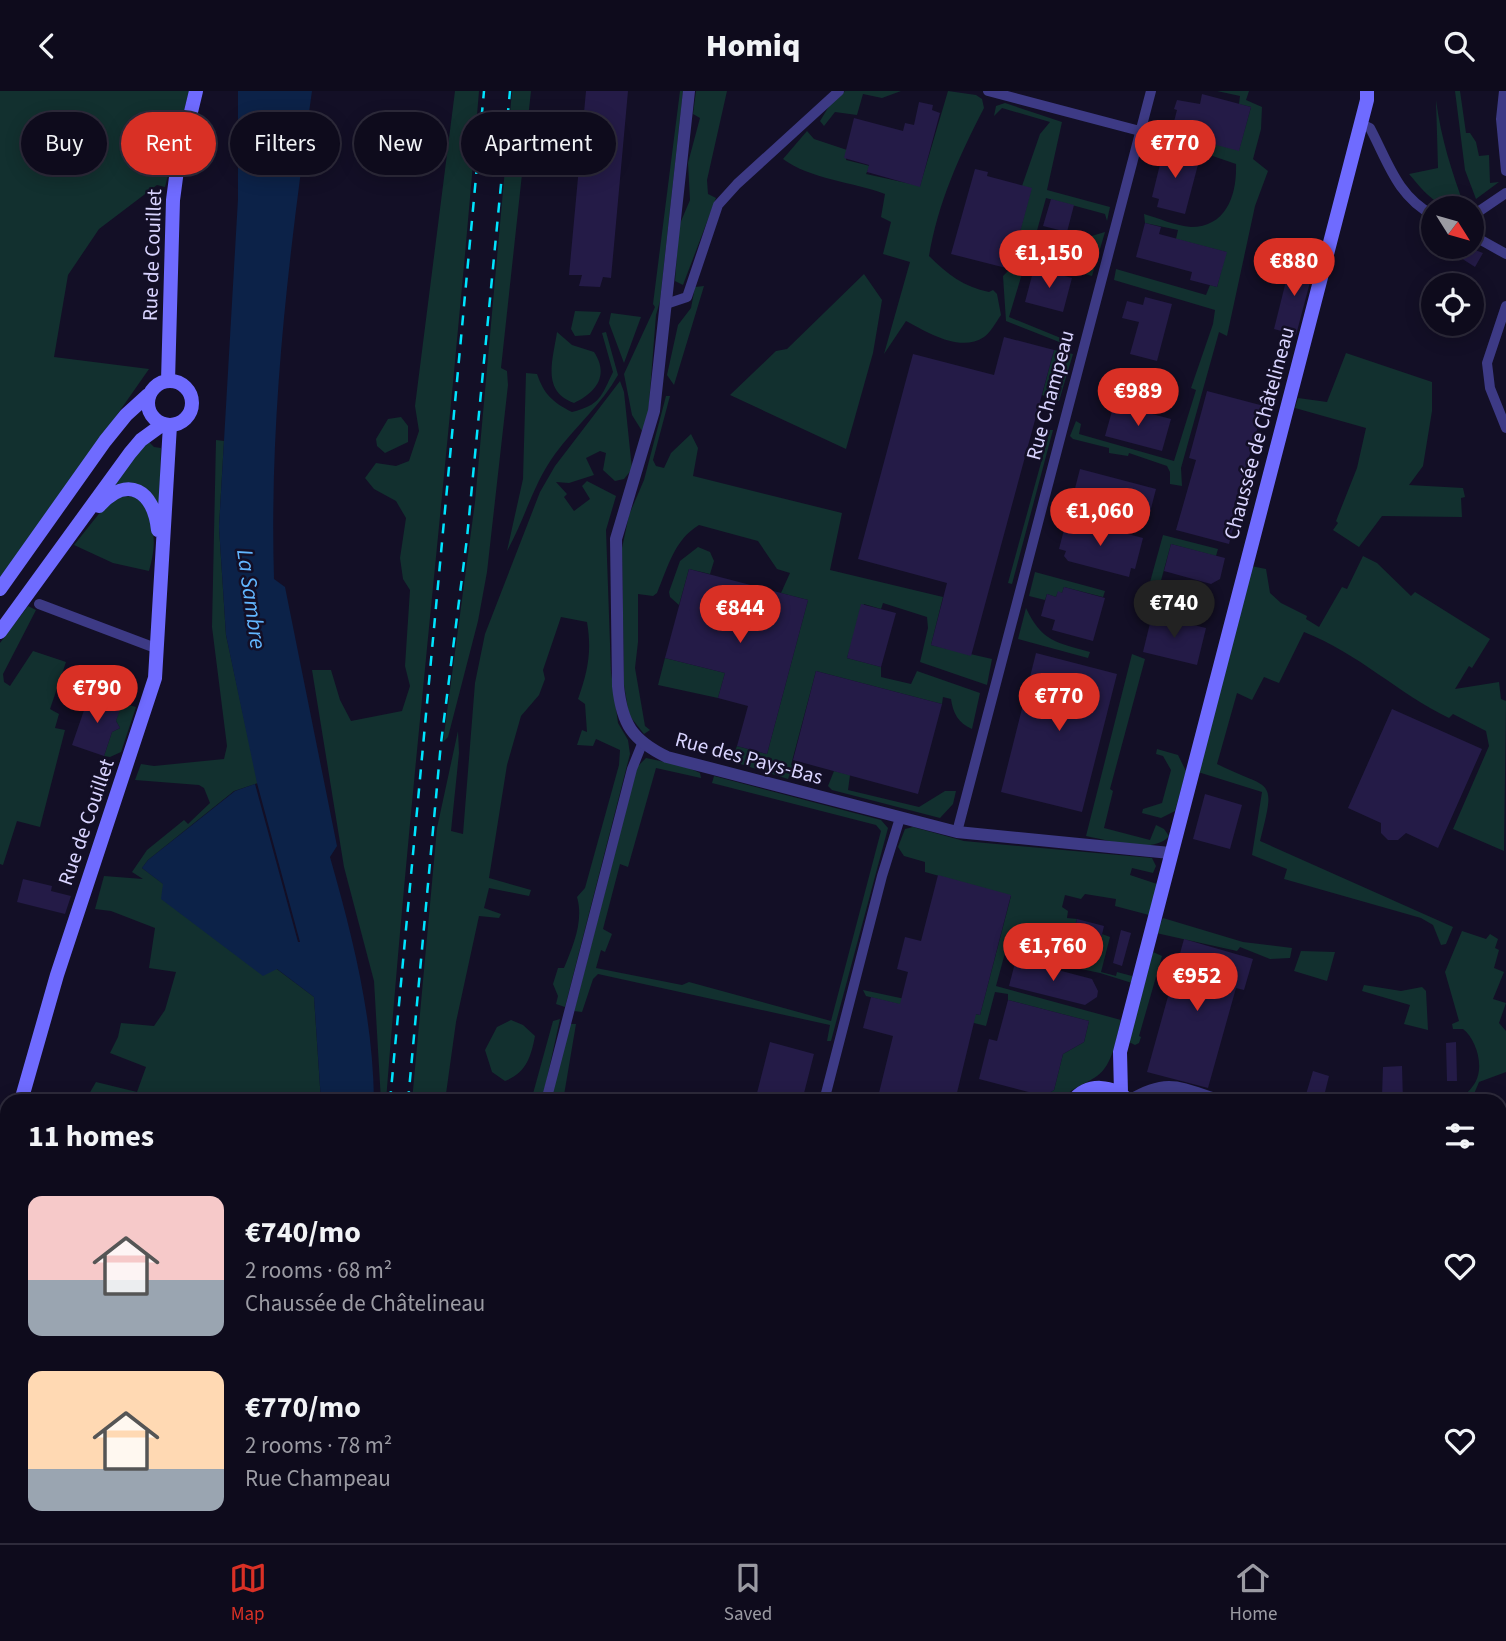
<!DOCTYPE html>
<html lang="en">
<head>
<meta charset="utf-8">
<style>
	:root { --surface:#0e0b1c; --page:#171425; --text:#f1f3f6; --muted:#9b9ba3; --line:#2e2b3b; --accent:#d93025 }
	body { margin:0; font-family:"Source Sans 3",sans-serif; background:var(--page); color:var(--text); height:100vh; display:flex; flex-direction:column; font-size:26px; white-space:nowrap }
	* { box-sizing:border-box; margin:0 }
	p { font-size:23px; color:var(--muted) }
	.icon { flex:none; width:38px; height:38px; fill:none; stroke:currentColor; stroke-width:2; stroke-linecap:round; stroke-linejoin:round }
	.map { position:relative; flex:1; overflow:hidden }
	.sheet { position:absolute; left:0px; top:1003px; width:1507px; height:450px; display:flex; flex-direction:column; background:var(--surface); border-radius:21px 21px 0 0; box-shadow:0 4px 18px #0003,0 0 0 2px var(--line) }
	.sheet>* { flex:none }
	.banner { position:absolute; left:21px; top:21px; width:700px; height:63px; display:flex; gap:14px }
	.needle { width:46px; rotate:127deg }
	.fabs { position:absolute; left:1421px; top:105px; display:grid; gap:14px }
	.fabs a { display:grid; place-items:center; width:63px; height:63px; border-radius:50%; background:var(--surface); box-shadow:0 4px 18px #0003,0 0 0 2px var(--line); font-size:35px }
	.price { position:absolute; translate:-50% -60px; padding:0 16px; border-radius:24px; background:var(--accent); color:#fff; font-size:23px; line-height:46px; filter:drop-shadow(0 2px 4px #0008) }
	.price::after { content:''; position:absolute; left:50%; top:42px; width:21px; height:16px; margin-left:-10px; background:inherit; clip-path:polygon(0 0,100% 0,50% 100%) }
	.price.active { background:#222; color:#fff }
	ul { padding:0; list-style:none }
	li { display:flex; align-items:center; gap:21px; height:175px; padding:0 28px }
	li span { display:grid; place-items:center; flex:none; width:196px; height:140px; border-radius:14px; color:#555 }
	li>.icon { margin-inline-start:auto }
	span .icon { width:84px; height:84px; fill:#fffc; stroke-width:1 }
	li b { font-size:30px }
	h2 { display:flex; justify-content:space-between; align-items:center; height:84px; padding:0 28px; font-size:30px }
	.tag { padding:0 24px; border-radius:32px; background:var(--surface); box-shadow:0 4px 18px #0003,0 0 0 2px var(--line); font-size:24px; line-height:63px }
	.tag.active { background:var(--accent); color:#fff }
	header { display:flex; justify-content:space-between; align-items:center; height:91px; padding:0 28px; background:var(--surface); font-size:32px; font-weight:800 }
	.tabs { display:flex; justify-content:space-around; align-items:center; height:98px; border-top:2px solid var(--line); background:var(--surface); font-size:19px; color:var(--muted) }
	.tabs a { display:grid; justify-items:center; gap:4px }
	.tabs .active { color:var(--accent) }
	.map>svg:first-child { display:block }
	.green { fill:#12302f }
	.water { fill:#0c2248 }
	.building { fill:#241b47 }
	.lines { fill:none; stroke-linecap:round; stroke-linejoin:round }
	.minor { stroke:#3d3a85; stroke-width:10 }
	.tertiary { stroke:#3d3a85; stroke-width:12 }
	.secondary { stroke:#6f6bff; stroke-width:14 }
	.motorway { stroke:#ff4fa3; stroke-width:18 }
	.rail { stroke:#00e5ff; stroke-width:2.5; stroke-dasharray:10 9; stroke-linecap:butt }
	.labels { text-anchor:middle; stroke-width:5; stroke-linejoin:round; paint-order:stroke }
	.street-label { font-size:21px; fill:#d9d4ff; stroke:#130f26 }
	.water-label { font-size:23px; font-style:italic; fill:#62b6ff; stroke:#130f26 }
</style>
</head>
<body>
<header><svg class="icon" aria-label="back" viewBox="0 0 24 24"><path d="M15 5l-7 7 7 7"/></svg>Homiq<svg class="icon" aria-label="search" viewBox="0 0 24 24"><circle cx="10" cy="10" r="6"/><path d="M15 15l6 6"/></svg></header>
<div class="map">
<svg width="1506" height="1452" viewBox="0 0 1506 1452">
	<rect width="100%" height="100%" fill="#130f26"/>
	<path class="green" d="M0,0H189L165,96L157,94L99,138L68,184L54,266L149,278L0,491Z
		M455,0H479C452,337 412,673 386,1010H381L374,890L344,776L312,579H331L340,609L351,630L402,620L410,595L405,575L410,499L403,488L400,467L406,427L396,410L374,398L365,387L376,372L396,375L409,370L419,340L415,315Z
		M512,0H531L501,277L507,280L508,294L487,481L478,530L448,646L443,651L475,411Z
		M680,0H683L660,210L656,224L648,325L642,340L632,324L624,283L655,216L653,213Z
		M696,0H727L707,89L708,103L716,107L683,194L675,190L679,135L690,109L688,72L700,27L693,23Z
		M845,0H901L882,7L863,3L857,24L835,21L824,35L820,30L831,12Z
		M948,0L976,4L982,8L984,17C959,65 938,112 929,165C947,183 964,196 989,201L993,199L997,203L1001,224C996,231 991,241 984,246C960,262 927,241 906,230L884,263L910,171L883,163L891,131L881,126L885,103C853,91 810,88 783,68L807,40L814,48L847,59L846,69L870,75L866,83L920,95Z
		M1217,0H1249L1246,9L1262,16L1261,38L1253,68L1268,80L1255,115L1227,245L1219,241L1181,377L1182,395L1170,393V381L1167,375L1129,362L1128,365L1109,362V357L1073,348L1070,345L1076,330L1081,333L1079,343L1174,370L1196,299L1191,297L1213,233L1215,219L1114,189L1116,178L1206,204L1210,194L1217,196L1226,161L1176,148L1178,139L1145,132L1144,123C1158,127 1176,135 1191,136C1227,136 1237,103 1236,73L1201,61L1200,67L1150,52L1154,37L1239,59L1251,16L1239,13L1240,5Z
		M1455,0H1460L1466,42H1470L1476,51L1479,65L1489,64L1490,92L1499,91L1476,108L1465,79Z
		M1436,9C1441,48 1452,81 1465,117C1436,117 1427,104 1409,83L1438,77Z
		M1005,12L1062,31L1047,99L1110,116L1107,130L1105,123L1046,107L1033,154L1053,157L1056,147L1078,149L1105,141L1092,185L1027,166L1009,226L1073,252L1072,256L1006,230L1003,185L1010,178L1031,98L1022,95L1040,43L1050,31L1002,17L994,25L996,15Z
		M864,183L882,209L873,262L846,358L730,304L776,260L787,258Z
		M704,195L674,294L667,284L678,234L691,217L695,196Z
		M575,220L601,221L590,244L575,245L571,238Z
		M611,222L641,226L624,272L609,232Z
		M557,241L572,254L594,261C610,285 595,302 574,312C541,300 553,269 557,241Z
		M606,241L618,284C602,313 575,336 555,363C533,393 525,428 507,460L523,388L526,282L537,283C544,303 552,311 572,321C600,314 601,306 613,281L602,242Z
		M1054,259L1073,263L1059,310L1042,304Z
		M1346,262L1432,291V320L1423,375L1409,394L1463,397L1465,406L1461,407L1462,426L1382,425L1359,456L1333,439L1338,432L1336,430L1357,377L1366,337L1295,317L1298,307L1327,311Z
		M620,290L624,301L632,378L624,388L615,390L603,379L606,362L600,360L586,367L594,384L569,392L556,391L567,403L564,406L574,420L590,408L582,395L587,390L616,405L606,439L611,581L618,632L628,649L630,663L565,916L556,913L558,905L553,893L558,877H564C573,855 584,830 577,806L585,797L619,674L620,659L596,648L593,655L577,654L582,639L587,641L585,613L578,608C588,580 592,560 587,531L561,526L543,579L545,588L539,604L521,625L507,674L489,787L531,799L529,805L489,797L484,817L501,823L499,827L479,825L456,931L445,1010H412L437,737L458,640L459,662L451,740L463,743L475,592L485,543L540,401L555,375Z
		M666,305H670L653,369L656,375L664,377L671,362L691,343L698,357L693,385L842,422L830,479L943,506L931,554L992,568L987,594L920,571L928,537L927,526L883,512L881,518L864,513L847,567L881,576V586L911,593L917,580L980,602L972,638C958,632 953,622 951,608L943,606L942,613L816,580L791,674L819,681L817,694L789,685L788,688L731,670L737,655L767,663L808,509L781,502L790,482L777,478L758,450L699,434C674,449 668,476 657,502L653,505L638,503V551L635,577L645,635L650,639L644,643L629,624L624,594L622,457L629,424L644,389Z
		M401,326L408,335V351L385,362L377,355L376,348L388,328Z
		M1050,339H1053L1012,493L1008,492Z
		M147,349L154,356L161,357L159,416L114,397L123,377Z
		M216,349L224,350L219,436L226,544L258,692L234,700L148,769L142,777L314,906L321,1010H85L96,991L137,1001L146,976L110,962L118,946L121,932L154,935L165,919L176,881L149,877L155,837L111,820L95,818L104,785L143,788L132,781L147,759L184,729L188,733L210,712L204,697L199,694L135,689L141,673L154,675L224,668L227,655L212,536Z
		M120,405L140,406C154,436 158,448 149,480L113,472L74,454L110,409Z
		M1163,444L1218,458L1216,465L1171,453L1154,515L1144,513Z
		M698,456L710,461L714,470L710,483L689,478L679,514L670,506L669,501L680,470Z
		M1363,465L1377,472L1411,505L1415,501L1490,548L1472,577L1469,575L1455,598L1499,591L1501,608L1506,610L1504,760L1453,738L1489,655L1486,640L1453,623L1449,627C1399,603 1358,562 1304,541L1279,592L1264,586L1252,609L1237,602L1217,673C1271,700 1277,684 1260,750L1453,836L1446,853L1441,854L1433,834L1421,827L1284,788L1287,778L1252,764L1262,701L1198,681L1251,475L1266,478L1270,502L1281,512L1307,525L1306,528L1319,536L1342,496L1347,498Z
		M1035,481L1105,500L1103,506L1064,496L1062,502L1058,501L1056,506L1047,503L1045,509L1029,505Z
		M28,515L36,519L3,583L4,591L10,595L33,560L66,571L50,618L59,623L55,637L65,639L40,736L17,730L3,774L0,773V552Z
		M1026,517C1042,551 1056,551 1090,561L1088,567L1018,548Z
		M1132,563L1145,568L1110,698L1113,700L1104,737L1150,749L1156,734L1164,738L1169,745C1154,764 1108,749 1086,745Z
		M665,567L725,582L718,607L658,594Z
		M121,612L136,616L121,661L110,666L104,665L112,641L120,637L116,630Z
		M1157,658L1178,664L1186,680L1175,720L1161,727L1142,722L1143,718L1162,712L1171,679L1163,665L1156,663Z
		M646,667L684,675L700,682L701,687L656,677L628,776L620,773L603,838L612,843L605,861L601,859L596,877L682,894L689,891L831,930L881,740L876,734L712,692L714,685L881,729L888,737L831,950H827L830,934L598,883L593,888L582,921L574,920L637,676Z
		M834,680L850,684L848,699L919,716L945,700H956L953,713L940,727L832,699L828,695Z
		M913,736L964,750L1152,767L1156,775L1153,782L1132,777L1130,784L1157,793L1149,824L1115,815L1116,808L1085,803L1081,808L1065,804L1062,816L1068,820L1067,827L1077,828L1068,862L1095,869L1102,843L1110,846L1101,881L1116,885L1117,881L1132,885V892L1100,882L1005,862L996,895L1121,929C1116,947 1113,974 1097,985C1083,995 1073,995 1060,1010H1049L1044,1005L1054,999L1063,963L1084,951L1089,930L1008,909V903L995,901L986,935L866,905L863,899L980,924L1011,805L925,781V771L904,765L898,756L905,738Z
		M1163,827L1243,851L1292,857L1290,867L1270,868L1240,856L1237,860L1156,842Z
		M1462,840L1486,848L1490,843L1498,848L1495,857L1499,859L1494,877L1504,881L1493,908L1506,912L1499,932L1506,940V981L1479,991L1471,1010H1444L1462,1007C1467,1002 1473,996 1476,990C1484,974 1476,948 1463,938H1453L1452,933L1459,930L1445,881Z
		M1301,860L1335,861L1327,890L1294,880Z
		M1153,861L1162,865L1139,945L1141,946L1139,952L1135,954L1129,951Z
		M1364,894L1401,900L1422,896L1426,900L1428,939L1404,933L1410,914L1362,900Z
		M560,928L542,1010H531L553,930Z
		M511,929L523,934L535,945C531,966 526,982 505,990L492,981L485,959L497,936Z
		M568,933H576L563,1010H551Z"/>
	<path class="water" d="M238,0H312C289,162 269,324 274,488L285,496L337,755L330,766C353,847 373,926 374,1010H321L314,906L277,878L263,885L161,808L163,793L142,777L148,769L235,700L255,693L298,851H300L257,692L226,544L219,436L238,108Z"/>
	<path class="building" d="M586,0H628L611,187L603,186L600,196L579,195L582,184H569Z
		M1202,3L1251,16L1239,60L1171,42L1177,19L1174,18L1177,9L1200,13Z
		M919,11L933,14L932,19L940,22L920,96L867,81L869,74L844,67L854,27L903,40L905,32L914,34Z
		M1164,57L1200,66L1185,123L1157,116L1159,108L1152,106Z
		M975,78L988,81L987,85L1032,97L1010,178L951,163Z
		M1051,108L1074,114L1067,141L1043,135Z
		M1145,132L1161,136L1159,143L1227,161L1217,196L1190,189L1192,181L1136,166Z
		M1467,156L1483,162L1475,176L1461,167Z
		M1291,170L1314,176L1296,244L1274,238Z
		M1034,177L1072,187L1063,221L1025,211Z
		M1145,206L1172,213L1157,270L1130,263L1139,231L1122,227L1127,210L1143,214Z
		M1004,246L1054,259L971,565L931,554L947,492L858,468L913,263L994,284Z
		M1207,300L1264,315L1234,417L1238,418L1229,453L1176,439L1196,369L1189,367Z
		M1114,313L1171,328L1162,360L1105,345Z
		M1080,378L1156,398L1148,429L1072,409Z
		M1067,427L1143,447L1135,478L1131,477L1129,486L1068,470L1064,465L1066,460L1059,458Z
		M1171,453L1225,467L1220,488L1211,493L1164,480Z
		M689,478L808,509L767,663L737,655L748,615L718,607L725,582L665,567Z
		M1064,496L1105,507L1093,550L1052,539L1055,529L1041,525L1047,503L1056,506L1058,500L1062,502Z
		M861,513L896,522L881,576L847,567Z
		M1152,524L1206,537L1197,574L1143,561Z
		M1036,562L1117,583L1082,721L1001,701Z
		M816,580L942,613L918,703L793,669Z
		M90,602L122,613L116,630L120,637L112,641L104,665L72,654Z
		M1392,618L1482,658L1438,757L1406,742L1398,749H1388L1381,742V732L1348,717Z
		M1205,703L1242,714L1230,758L1193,748Z
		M938,784L1011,804L980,924L976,923L955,1010H877L893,945L863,937L871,906L900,913L908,881L897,878L905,846L921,850Z
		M23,788L52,795L51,800L71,805L65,823L17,811Z
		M1077,828L1104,835L1096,869L1068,862Z
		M1121,839L1131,842L1122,875L1113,872Z
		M1184,848L1253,868L1244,899L1236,897L1208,997L1147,981Z
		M1016,868L1092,888L1098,900L1097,906L1085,914L1009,895Z
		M1008,909L1089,930L1084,951L1063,963L1054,999L1044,1005L979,988L989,948L997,950Z
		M770,951L814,963L802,1010H755Z
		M1456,951L1457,990H1447L1446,952Z
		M1402,975L1403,1010H1384L1382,1005L1383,976Z
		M1313,980L1329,985L1325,1001L1334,1003L1332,1010H1304Z"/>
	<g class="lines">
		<path class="minor" d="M988,0L1140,40
			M1504,0L1501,28L1506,80
			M1361,33L1370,37C1388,71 1397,105 1433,124
			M1472,125L1506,102
			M1472,144L1506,163
			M666,213L687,206L718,114L737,93L839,0
			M1506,215L1487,272L1490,297L1506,337
			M39,513L158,558
			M957,741L1151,0
			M1129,1009C1170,984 1183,998 1225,1010
			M546,1010L632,678L642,653
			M824,1010L882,785L900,727
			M1146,1010C1164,999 1181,1005 1200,1010
			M1500,1081L1506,1084
			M1500,1104L1506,1106
			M0,1225L7,1227
			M586,1446L587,1452
			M7,1452L8,1446
			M804,1452V1446"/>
		<path class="tertiary" d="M689,0L654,320L616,448L618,595C622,633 632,649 667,666L957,741L1170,762"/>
		<path class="secondary" d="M168,290L173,109L177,79L196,0
			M148 312a22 22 0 1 1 44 0a22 22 0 1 1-44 0Z
			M99,415C128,383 154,400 158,439
			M0,498L105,350L126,324L148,304
			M0,541L130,362L141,349L163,333
			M1121,1002L1120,961L1367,9V0
			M21,1010L57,884L155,587L170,334
			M1073,1010C1088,991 1113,994 1129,1010
			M0,1088L7,1062
			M1500,1113L1506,1115
			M990,1452L992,1446"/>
		<path class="motorway" d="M0,1111H7
			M0,1131L7,1132
			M1500,1166L1506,1168
			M1500,1187L1506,1189"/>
		<path class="rail" d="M390,1010L484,0
			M408,1010L441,652L467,447L510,0
			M354,1452L355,1446
			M366,1452L367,1446"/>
	</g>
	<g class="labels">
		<g class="street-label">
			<text transform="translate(152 164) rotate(-88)" y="7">Rue de Couillet</text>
			<text transform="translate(1050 304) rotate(-75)" y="7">Rue Champeau</text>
			<text transform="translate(1259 342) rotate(-75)" y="7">Chaussée de Châtelineau</text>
			<text transform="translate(749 667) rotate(15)" y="7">Rue des Pays-Bas</text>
			<text transform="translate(86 731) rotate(-71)" y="7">Rue de Couillet</text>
		</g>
		<g class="water-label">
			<text transform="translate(252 508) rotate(82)" y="8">La Sambre</text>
		</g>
	</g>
</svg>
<div class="fabs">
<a><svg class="needle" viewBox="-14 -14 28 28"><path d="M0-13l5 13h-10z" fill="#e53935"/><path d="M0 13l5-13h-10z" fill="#9b9ba3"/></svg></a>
<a><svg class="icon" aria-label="locate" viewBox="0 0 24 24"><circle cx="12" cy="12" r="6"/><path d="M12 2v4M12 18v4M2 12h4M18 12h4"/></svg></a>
</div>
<b class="price" style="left:1175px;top:89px">€770</b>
<b class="price" style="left:1049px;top:199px">€1,150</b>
<b class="price" style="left:1294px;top:207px">€880</b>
<b class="price" style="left:1138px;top:337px">€989</b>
<b class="price" style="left:1100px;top:457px">€1,060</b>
<b class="price active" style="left:1174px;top:549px">€740</b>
<b class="price" style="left:740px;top:554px">€844</b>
<b class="price" style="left:97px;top:634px">€790</b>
<b class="price" style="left:1059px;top:642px">€770</b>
<b class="price" style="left:1053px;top:892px">€1,760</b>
<b class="price" style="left:1197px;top:922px">€952</b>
<div class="banner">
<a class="tag">Buy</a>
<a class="tag active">Rent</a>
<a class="tag">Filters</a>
<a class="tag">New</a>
<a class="tag">Apartment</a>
</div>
<section class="sheet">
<h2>11 homes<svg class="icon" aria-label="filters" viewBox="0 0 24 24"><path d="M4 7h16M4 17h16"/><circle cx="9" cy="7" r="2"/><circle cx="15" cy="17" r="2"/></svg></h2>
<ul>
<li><span style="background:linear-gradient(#f6c9c9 60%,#9aa5b1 0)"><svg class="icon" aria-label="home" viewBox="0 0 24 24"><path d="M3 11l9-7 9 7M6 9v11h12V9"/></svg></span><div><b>€740/mo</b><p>2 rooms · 68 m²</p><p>Chaussée de Châtelineau</p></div><svg class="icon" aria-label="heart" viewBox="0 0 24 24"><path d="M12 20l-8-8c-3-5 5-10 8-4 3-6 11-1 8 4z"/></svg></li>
<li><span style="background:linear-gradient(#ffd9b3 70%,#9aa5b1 0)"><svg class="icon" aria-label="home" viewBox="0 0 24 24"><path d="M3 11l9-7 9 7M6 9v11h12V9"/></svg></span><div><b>€770/mo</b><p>2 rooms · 78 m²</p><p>Rue Champeau</p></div><svg class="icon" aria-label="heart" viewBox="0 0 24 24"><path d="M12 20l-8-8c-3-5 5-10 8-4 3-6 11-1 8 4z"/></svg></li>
</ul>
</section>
</div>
<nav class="tabs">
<a class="active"><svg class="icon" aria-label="map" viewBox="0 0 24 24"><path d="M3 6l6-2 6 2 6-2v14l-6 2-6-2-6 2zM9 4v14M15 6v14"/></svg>Map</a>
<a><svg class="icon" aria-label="saved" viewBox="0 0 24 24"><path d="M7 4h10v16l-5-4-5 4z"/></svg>Saved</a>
<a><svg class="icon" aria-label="home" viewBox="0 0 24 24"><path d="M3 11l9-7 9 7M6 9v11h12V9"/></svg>Home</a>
</nav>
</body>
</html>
